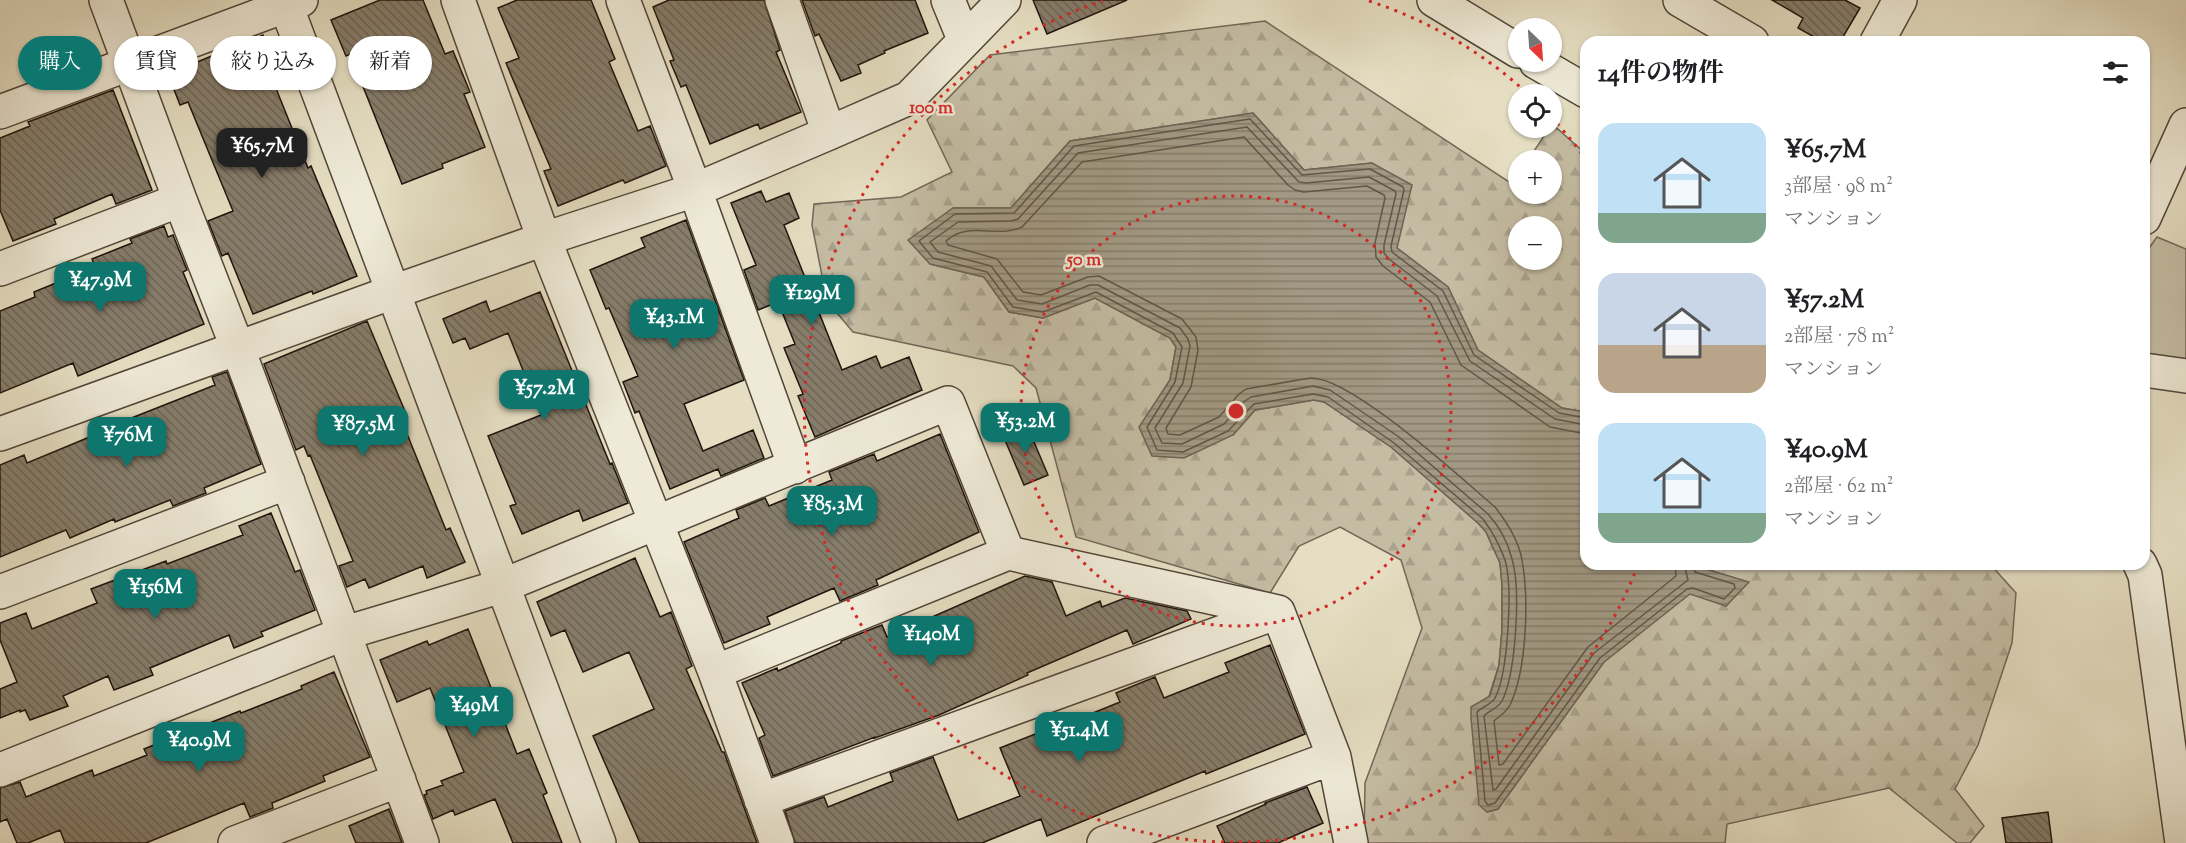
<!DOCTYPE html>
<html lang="ja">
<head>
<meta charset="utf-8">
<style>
	:root { --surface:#fff; --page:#f6f6f6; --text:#202124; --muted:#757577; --accent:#0f766e }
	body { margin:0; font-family:"Sorts Mill Goudy","Noto Serif JP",serif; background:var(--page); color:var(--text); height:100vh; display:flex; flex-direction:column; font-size:22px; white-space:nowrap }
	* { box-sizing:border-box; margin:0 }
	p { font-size:20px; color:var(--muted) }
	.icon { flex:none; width:33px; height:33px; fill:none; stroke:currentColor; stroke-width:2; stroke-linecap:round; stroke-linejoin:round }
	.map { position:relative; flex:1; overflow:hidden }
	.panel { position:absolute; left:1580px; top:36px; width:570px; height:534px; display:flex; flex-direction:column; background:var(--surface); border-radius:18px; box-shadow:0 2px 4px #0004 }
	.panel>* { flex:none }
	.top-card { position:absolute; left:18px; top:36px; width:570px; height:54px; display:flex; gap:12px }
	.needle { width:39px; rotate:155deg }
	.buttons { position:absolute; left:1508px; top:18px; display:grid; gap:12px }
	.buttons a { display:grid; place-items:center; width:54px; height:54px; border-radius:50%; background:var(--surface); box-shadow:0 2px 4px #0004; font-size:30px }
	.price { position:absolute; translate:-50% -51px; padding:0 14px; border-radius:12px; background:var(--accent); color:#fff; font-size:20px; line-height:39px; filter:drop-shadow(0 2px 3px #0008) }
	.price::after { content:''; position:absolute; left:50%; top:36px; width:18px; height:14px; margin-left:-9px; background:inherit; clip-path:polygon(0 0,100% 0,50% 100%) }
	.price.current { background:#222; color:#fff }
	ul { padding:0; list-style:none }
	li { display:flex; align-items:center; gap:18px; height:150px; padding:0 18px }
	li span { display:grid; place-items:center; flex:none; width:168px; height:120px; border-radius:18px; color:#555 }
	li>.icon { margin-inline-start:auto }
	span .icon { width:72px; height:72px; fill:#fffc; stroke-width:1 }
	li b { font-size:26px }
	h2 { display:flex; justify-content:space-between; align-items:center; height:72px; padding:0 18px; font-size:26px }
	.tag { padding:0 21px; border-radius:27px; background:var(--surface); box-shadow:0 2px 4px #0004; font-size:21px; line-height:54px }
	.tag.current { background:var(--accent); color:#fff }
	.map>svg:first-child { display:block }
	.green { fill:#c4bca3; stroke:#726858; stroke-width:1.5 }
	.forest { fill:url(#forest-firs); stroke:#726858; stroke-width:1.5; fill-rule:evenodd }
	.water { fill:url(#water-rules); stroke:#6e6454; stroke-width:1.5 }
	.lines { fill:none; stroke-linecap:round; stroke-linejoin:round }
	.shore { stroke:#615648; stroke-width:1.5 }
	.building { fill:url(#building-back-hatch); stroke:#20140c; stroke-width:1.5 }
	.minor-casing { stroke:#51463a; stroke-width:36 }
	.minor { stroke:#eeead7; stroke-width:33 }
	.ring { fill:none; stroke:#d62828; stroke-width:3; stroke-dasharray:3 6 }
	.centre { fill:#d62828; stroke:#eeead7; stroke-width:3 }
	.ring-label { font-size:18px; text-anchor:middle; font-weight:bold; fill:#d62828; stroke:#eeead7; stroke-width:5; stroke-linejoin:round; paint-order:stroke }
</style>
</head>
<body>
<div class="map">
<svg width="2186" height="843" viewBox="0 0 2186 843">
	<defs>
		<pattern id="forest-firs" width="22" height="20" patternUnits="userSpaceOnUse" patternTransform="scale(1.5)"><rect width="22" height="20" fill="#c4bca3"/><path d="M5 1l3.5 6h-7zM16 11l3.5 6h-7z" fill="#a8a18b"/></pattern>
		<pattern id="water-rules" width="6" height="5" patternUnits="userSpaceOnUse" patternTransform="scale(1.5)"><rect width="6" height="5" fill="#a29984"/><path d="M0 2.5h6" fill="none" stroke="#847c6a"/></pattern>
		<pattern id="building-back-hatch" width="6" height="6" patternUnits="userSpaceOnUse" patternTransform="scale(1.5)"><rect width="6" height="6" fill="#867d6b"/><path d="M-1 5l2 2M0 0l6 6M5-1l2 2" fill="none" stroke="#6d6556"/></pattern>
	</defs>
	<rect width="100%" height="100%" fill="#e5dec2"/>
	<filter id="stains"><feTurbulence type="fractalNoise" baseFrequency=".00333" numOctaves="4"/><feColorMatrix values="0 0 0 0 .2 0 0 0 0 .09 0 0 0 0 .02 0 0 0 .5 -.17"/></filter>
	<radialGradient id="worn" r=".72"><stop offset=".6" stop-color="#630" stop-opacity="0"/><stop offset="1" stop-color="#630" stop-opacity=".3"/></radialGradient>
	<path class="green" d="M2157,237L2186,249V362L2144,354V255Z"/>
	<path class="forest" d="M1265,21L1512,184L1518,176V194H1551V160H1528L1552,124L1585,153V412L1562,408L1478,350L1448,287L1397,248L1372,163L1304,170L1253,113L1070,141L1011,208H953L930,264L984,277L1009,312L1043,318L1095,298L1170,338L1176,347L1170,380L1140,427L1233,435L1255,410L1314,400L1324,402L1391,447L1479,524L1486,532L1500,563L1502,585V630L1499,665L1489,696L1487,812L1498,809L1604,662L1690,593L1726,606L1748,582L1689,564H1990L2016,593L2012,643L1978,745L1955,789L1984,826L1970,843H1957L1889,788L1727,824L1725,843H1364L1365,783L1422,628L1401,560L1340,527L1299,546L1270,593L1076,537L1036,388L1013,366L853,332L827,301L812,225L814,204L901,197L952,172L927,120L990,55ZM1518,226H1551V260H1518Z"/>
	<path class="water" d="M1253,113L1304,170L1372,163L1412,185L1397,248L1448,287L1478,350L1562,408L1585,412L1586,564H1689L1749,582L1726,606L1690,594L1604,662L1498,809L1487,812L1479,805L1471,718V707L1490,696L1499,665L1502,630V585L1500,563L1486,532L1479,524L1391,447L1324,402L1314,400L1255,410L1233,435L1184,458L1152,456L1139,427L1170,380L1176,347L1170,338L1095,298L1043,318L1009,312L984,277L930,264L908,240L953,208H1011L1070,141Z"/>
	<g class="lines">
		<path class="shore" d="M1586,418L1559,413L1474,355L1443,291L1392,252L1391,246L1404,190L1403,187L1370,169L1302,175L1250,119L1074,146L1014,213L955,214L919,241L933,258L987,272L1013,307L1043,312L1096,292L1173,333L1182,347L1175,382L1147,427L1157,450L1183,452L1228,431L1254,404L1313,394L1328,397L1394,443L1483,519C1492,531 1500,546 1505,560C1513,586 1508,674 1495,698C1492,704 1482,707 1477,712L1485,801L1488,805L1495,803L1600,658L1687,589L1693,588L1724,599L1735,588L1734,584L1695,572L1692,564
			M1586,425L1555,419L1470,361L1437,296L1389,259L1384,253V245L1396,194L1395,191L1369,177L1306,183L1299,182L1247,127L1078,153L1018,219L1011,221L958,222L930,242L938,252L991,266L1017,300L1042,304L1090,285H1098L1180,328L1188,339L1190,346L1183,383L1155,428L1162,443L1182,444L1224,424L1245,401L1251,397L1313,386L1330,390L1399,437L1488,514C1499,526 1508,543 1512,559C1521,589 1516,673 1502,701C1498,708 1489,711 1484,716L1493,790L1496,789L1594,653L1688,580L1684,564
			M1586,434L1550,427L1461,365L1430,302L1383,266L1376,257L1375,243L1385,198L1384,195L1367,186L1304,192L1295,190L1288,185L1244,137L1082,162L1022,227C997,239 969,220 946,241L948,245L997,259L1023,292L1041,295L1088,277L1099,276L1182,319L1196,337L1198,350L1191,387L1166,428L1168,434L1180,435L1219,417L1239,394L1246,389L1310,378C1349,375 1462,479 1495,507C1506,521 1519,542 1522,560C1529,599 1527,669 1510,705C1506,713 1499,716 1494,721L1499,765L1503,764L1588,647L1676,576L1675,564"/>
	</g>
	<path class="building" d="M380,0H423L445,54L453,51L470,92L464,94L485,147L442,164L443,168L402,184L350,54L346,56L331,20Z
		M517,0H591L615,59L609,62L638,131L650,126L666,166L625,183L623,180L558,206L544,171L551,169L506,63L519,58L498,8Z
		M669,0H764L780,50L776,52L801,112L760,129L758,124L710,144L686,85L681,87L670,61L674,60L653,7Z
		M802,0H915L928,33L884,51L885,53L858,65L861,73L841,81L819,34L815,36Z
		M1033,0H1127L1047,34Z
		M1772,0H1845L1860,8L1840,42H1823L1798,28L1803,18Z
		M263,35L280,78L273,81L308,168L311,166L357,276L313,294L312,291L253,314L228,253L222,256L208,221L233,211L188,102L180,105L168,74Z
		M113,90L152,190L116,204L112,194L54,219L56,224L13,241L0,210V138L30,126L28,122Z
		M761,191L766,202L789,193L799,218L784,225L842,370L876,356L881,368L909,357L922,390L815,437L798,396L803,394L784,348L795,344L778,302L758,310L744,270L756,265L731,203Z
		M686,220L744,380L684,404L703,451L753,430L764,458L721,476L718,469L670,489L639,411L635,413L623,382L638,376L609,308L606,309L590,270L645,247L641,238Z
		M164,226L168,237L173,235L187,270L183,272L204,324L78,376L73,363L0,393V311L35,297L34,292L95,267L92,259L132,243L130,239Z
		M540,292L610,464L612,463L628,503L583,521L579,510L522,534L510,506L516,504L488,436L541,415L508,333L470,349L465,338L453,343L443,319L486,301L490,312Z
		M367,321L407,416L401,419L446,530L450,528L465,562L427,578L423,566L369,588L365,579L347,587L339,566L353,561L310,455L308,456L304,446L296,450L264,364Z
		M227,372L261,464L204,488L206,493L173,506L170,500L115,522L114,519L70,538L66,530L0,557V465L24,455L27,463L92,436L91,434L215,385L212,377Z
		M1026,423L1048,475L1024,485L1002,433Z
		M940,434L979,532L876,580L878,585L840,601L834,588L767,617L770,624L724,643L684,542L739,518L736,510L765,498L769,506L832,480L829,472L874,454L877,461Z
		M271,513L295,572L300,570L315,610L261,632L263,636L234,648L229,635L150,668L153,675L114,690L108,676L63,696L68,706L30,720L25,710L20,712V710L0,718V689L17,682L0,640V623L26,613L32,629L97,603L91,589L166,561L167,564L243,535L239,526Z
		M635,558L660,617L671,612L692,666L686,669L722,752H724L757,843H640L593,736L654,709L629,652L583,672L565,630L551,636L537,602Z
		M1025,576L1052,582L1066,616L1100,601L1102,607L1125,598L1187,611L1191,619L1133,644L1127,630L1027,673L1028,675L939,715L875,738V737L773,776L759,738L765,735L742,683L777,668L778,671L841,643V641L882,625L887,637Z
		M468,629L517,754L529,749L547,793L543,795L562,843H513L495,799L455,815L453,810L433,819L424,795L427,794L426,791L443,785L441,781L464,772L430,688L397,702L380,660L427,641L429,645Z
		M1270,645L1305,734L1206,774L1205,771L1047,836L1041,819L982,843H795L785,811L824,797L828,807L893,781L890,773L933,757L958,820L1020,796L1000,748L1043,731L1044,733L1120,702L1116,693L1155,677L1164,698L1229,672L1225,663Z
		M334,672L370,757L323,776L325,781L272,803L273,808L250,817L244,803L146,843H65L60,830L28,843H17L7,819L0,822V788L20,782L26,797L92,770L94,776L147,755L144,749L240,711L241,713L302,689L301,686Z
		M1307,787L1323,823L1278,843H1225L1217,826L1266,804L1265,803Z
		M389,809L402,843H356L349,826Z
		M2048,812L2052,843H2006L2002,818Z"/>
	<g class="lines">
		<defs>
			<path id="minor" d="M284,0L599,843
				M458,0L544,239L715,672L777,843
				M623,0L695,190L795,467
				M782,0L829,133
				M948,0L964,39
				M1434,0L1518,51
				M1680,0L1752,42
				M1877,42L1900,0
				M1536,62L1586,91
				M0,112L301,0
				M180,200L238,349L422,843
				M2144,218L2186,125
				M0,269L180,200L106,0
				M2144,370L2186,376
				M0,434L393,292L544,239L695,190L829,133L909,98L1004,0
				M2140,564L2145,575L2182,843
				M0,592L288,482
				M715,672L1008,553
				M0,770L345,633L502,586L948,403L1008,553L1278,612L1334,757L1351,843
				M761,800L1278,612
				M235,843L399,780
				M1104,843L1334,757"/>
		</defs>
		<use href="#minor" class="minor-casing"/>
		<use href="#minor" class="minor"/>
	</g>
	<g class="ring">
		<circle cx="1236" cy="411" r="215"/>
		<path d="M1638 565A431 431 0 1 1 1103 1M1369 1A431 431 0 0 1 1527 93M1551 117A431 431 0 0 1 1585 158"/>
	</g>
	<circle cx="1236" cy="411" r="9" class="centre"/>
	<g class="ring-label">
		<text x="931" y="113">100 m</text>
		<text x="1084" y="265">50 m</text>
	</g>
	<rect width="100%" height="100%" filter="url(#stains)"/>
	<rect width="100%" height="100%" fill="url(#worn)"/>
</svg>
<div class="buttons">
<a><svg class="needle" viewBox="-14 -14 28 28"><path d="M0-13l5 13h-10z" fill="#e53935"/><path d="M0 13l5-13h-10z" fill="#757577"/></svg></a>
<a><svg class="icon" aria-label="locate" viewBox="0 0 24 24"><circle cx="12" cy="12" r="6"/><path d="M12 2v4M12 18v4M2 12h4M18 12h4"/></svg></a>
<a>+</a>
<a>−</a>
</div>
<b class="price current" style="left:262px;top:179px">¥65.7M</b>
<b class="price" style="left:100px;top:313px">¥47.9M</b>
<b class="price" style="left:812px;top:326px">¥129M</b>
<b class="price" style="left:674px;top:350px">¥43.1M</b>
<b class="price" style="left:544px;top:421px">¥57.2M</b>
<b class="price" style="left:1025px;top:454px">¥53.2M</b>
<b class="price" style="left:363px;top:457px">¥87.5M</b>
<b class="price" style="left:127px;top:468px">¥76M</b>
<b class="price" style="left:832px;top:537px">¥85.3M</b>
<b class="price" style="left:155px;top:620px">¥156M</b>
<b class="price" style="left:931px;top:667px">¥140M</b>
<b class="price" style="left:474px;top:738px">¥49M</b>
<b class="price" style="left:1079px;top:763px">¥51.4M</b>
<b class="price" style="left:199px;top:773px">¥40.9M</b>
<div class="top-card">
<a class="tag current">購入</a>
<a class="tag">賃貸</a>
<a class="tag">絞り込み</a>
<a class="tag">新着</a>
</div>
<section class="panel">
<h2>14件の物件<svg class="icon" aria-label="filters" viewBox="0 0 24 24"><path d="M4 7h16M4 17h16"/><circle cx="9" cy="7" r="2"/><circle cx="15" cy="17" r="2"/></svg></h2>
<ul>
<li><span style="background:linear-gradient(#bfe0f5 75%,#7fa58c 0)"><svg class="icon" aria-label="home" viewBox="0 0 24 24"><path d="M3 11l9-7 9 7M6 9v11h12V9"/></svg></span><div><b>¥65.7M</b><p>3部屋 · 98 m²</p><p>マンション</p></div></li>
<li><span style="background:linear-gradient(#c9d6e8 60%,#b9a48a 0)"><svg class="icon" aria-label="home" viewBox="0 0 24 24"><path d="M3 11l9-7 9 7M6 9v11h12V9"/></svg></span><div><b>¥57.2M</b><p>2部屋 · 78 m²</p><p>マンション</p></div></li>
<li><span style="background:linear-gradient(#bfe0f5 75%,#7fa58c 0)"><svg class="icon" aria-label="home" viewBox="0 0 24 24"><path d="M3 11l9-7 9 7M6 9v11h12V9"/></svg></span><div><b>¥40.9M</b><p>2部屋 · 62 m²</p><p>マンション</p></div></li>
</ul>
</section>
</div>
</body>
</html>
